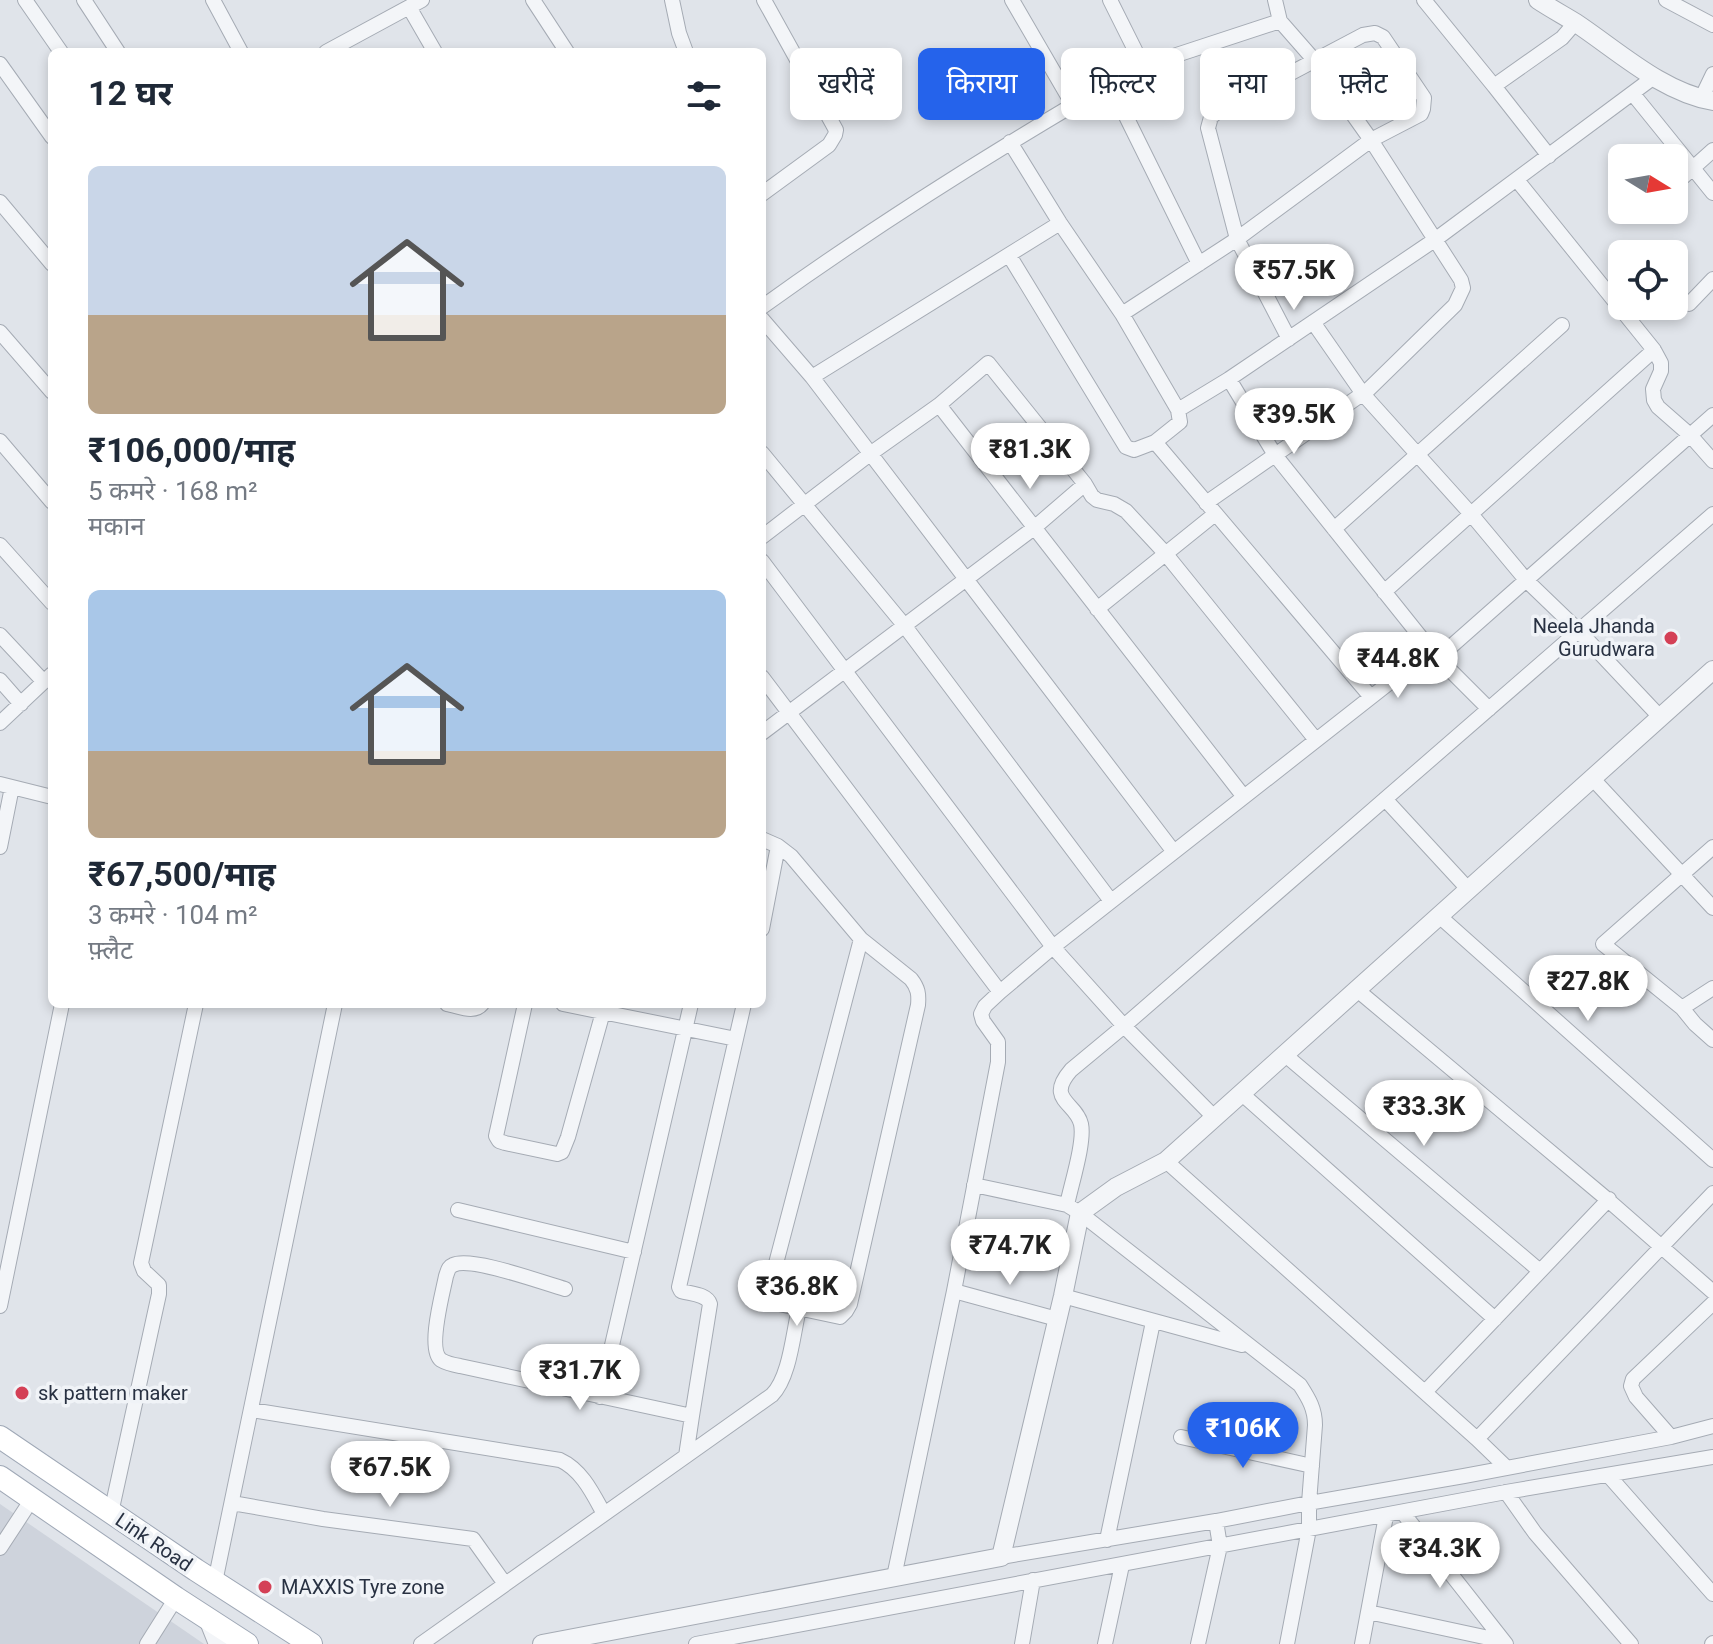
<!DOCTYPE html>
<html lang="hi">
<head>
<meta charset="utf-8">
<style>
	:root { --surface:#fff; --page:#f2f2f3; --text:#1f2937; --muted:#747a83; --accent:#2563eb }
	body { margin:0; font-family:Roboto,"Noto Sans Devanagari",sans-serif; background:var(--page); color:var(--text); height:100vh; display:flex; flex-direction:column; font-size:30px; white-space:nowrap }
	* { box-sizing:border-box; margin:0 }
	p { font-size:26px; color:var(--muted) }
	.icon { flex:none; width:44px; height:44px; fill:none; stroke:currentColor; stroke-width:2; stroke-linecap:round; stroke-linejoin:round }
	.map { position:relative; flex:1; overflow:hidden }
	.side { position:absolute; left:48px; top:48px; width:718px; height:960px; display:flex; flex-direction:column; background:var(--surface); border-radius:12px; box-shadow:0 4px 12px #0003 }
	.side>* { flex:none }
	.banner { position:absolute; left:790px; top:48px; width:760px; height:72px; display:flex; gap:16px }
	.needle { width:52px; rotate:101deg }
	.tools { position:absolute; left:1608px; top:144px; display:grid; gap:16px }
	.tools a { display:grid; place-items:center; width:80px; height:80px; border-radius:12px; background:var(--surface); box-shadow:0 4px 12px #0003; font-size:40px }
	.price { position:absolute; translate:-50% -68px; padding:0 18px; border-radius:28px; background:#fff; color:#222; font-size:26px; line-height:52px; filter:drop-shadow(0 2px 4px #0008) }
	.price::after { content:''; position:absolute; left:50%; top:48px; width:24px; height:18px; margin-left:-12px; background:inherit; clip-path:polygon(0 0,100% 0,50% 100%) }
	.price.active { background:var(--accent); color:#fff }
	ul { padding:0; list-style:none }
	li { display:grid; align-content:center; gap:16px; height:424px; padding:0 40px }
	li span { display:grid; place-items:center; height:248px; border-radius:12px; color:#555 }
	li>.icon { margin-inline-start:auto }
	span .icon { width:144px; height:144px; fill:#fffc; stroke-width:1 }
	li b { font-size:34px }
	h2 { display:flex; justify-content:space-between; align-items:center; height:96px; padding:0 40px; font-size:34px }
	.pill { padding:0 28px; border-radius:12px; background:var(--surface); box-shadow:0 4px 12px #0003; font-size:28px; line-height:72px }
	.pill.active { background:var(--accent); color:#fff }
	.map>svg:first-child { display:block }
	.built { fill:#ced3dc }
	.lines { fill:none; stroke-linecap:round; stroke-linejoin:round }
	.minor-casing { stroke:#a5abb4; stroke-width:16 }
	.tertiary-casing { stroke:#a5abb4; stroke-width:20 }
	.primary-casing { stroke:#9fa8b6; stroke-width:24 }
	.minor { stroke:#f3f5f8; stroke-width:14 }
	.tertiary { stroke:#f3f5f8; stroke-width:18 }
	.primary { stroke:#fff; stroke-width:22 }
	.poi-dot { fill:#d44056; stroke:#f0f3f7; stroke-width:3 }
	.labels { text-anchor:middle; stroke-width:7; stroke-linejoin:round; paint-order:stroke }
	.poi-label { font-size:20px; fill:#283142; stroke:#f0f3f7; text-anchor:start }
	.street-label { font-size:20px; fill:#283142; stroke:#f0f3f7 }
</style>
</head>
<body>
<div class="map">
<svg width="1713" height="1644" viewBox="0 0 1713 1644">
	<rect width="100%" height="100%" fill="#e0e4ea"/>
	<path class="built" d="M0,1504L204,1644H0Z"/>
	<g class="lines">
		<defs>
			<path id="minor" d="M25,0L61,52
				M84,0L118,52
				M213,0L241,52
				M533,0L567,52
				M672,0L679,33L686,52
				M1110,0L1143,66
				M1424,0L1494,86
				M1666,0L1713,25
				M409,7L435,52
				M326,52L422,0
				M0,64L52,137
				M1112,88L1199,264
				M1633,94L1713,193
				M1701,99L1713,74
				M1073,105L1112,88L1143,66L1280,21
				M1010,142L1060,223L1122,314L1178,410L1229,379L1436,239L1654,77
				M1549,156L1494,86L1562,38L1575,23
				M1517,180L1654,350L1661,363V371L1653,389L1654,400L1658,407L1690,435L1713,461
				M1674,185L1713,150
				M762,194L829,145L835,135L836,130L764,0
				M0,202L52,264
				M1639,216L1646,210
				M1009,255L1126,447L1134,450L1155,442
				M1689,304L1713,279
				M762,307C862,235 967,168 1073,105L1012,0
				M1122,314L1237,239L1371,140L1421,114L1423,109L1424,98L1383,37L1375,33L1363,35L1217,112L1211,117L1208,128L1237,239L1289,339
				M762,319L812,377L1174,852
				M1313,322L1363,394L1471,514L1526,580L1579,631L1660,717
				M0,332L52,392
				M812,377L1060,223
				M939,405L988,363L1085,484L1092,496L1097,500L1114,504L1126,511L1165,553L1316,740
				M1178,410L1180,422L1155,442L1371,697
				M0,441L52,502
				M762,453L904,625L1111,901
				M1206,503L1275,455L1229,379
				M1334,529L1562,325
				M762,537L870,454L939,405L1244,797
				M0,545L52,603
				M762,561L1053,947L1124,1026L1214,1117
				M1384,592L1654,350
				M1097,609L1215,514
				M0,635L44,682
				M1431,650L1438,658L1713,415
				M1438,658L1489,709
				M762,677L1000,992L1053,947L1431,650L1275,455L1368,390L1455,305L1463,288L1461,280L1371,140L1315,61L1280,21L1275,0
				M0,680L21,704
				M0,723L52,674
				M762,733L1034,528L1085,484
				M1592,778L1713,908
				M0,784L52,797
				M1385,799L1468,889
				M762,839L778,846L791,856L861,939L911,979C918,988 919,994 918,1005L850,1304L846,1311L840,1317L779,1304L769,1299L768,1294L861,939
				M0,847L12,787
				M1713,847L1603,944L1682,1008L1695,1024L1713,1040
				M1438,915L1713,1160
				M762,929L778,846
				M1356,989L1608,1200L1713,1292
				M447,1004C459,1006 474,1014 482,1004
				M525,1004L496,1136L499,1141L505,1143L557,1154L562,1152L568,1137L603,1012
				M563,1004L736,1039
				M1682,1008L1713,988
				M1284,1054L1540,1271
				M1241,1093L1495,1319
				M1166,1161L1477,1439L1507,1468
				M974,1185L1067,1205L1080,1213L1300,1385C1309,1399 1315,1409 1315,1425L1309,1503V1529L1287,1644
				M1067,1205C1071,1185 1085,1142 1081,1124C1076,1102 1045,1100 1071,1070L1124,1026L1713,514
				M458,1210L634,1252
				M954,1291L1057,1319
				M1063,1296L1242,1345
				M0,1306L62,1004
				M1425,1392L1609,1199
				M600,1397L691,1004
				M252,1410L560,1460C582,1470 593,1494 604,1514
				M692,1416L710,1304C707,1294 691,1294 681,1291L679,1287L744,1004
				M1181,1437L1312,1466
				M1671,1437L1636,1397L1631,1386L1633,1379L1713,1303
				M1477,1439L1713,1193
				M686,1456L772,1395C790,1377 793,1333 799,1309
				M1609,1476L1713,1594
				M1506,1492L1535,1533L1631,1644
				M232,1503L323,1519L473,1539L505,1584
				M111,1513L159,1294V1285L144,1271L141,1263L196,1004
				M1403,1513L1506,1644
				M1107,1540L1153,1322
				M0,1548L32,1499
				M1001,1557L1216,1521L1309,1503L1464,1476L1671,1437L1713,1426
				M894,1577L954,1291L998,1062V1042L983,1021L981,1014L985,1006L1000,992
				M215,1582L335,1004
				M1368,1612L1503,1641
				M147,1644L176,1598
				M421,1644L686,1456L692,1416L460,1366C454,1365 446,1363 441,1360C427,1349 443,1292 446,1276C448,1271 448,1267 453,1265C471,1256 543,1283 565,1289
				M696,1644L1506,1492L1713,1457
				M1022,1644L1033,1580
				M1105,1644L1122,1565
				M1198,1644L1220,1546L1216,1521
				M1362,1644L1386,1516
				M1712,1644L1713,1643"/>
			<path id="tertiary" d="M1538,0C1550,8 1563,15 1576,23C1618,51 1662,92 1713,101
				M208,1619L218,1644
				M542,1644L1001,1557L1063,1296L1080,1213L1116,1187L1166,1161L1713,670"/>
			<path id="primary" d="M0,1437L196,1570L311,1644
				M0,1477L176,1598L247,1644"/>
		</defs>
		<use href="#minor" class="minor-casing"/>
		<use href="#tertiary" class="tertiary-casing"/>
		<use href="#primary" class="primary-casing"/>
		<use href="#minor" class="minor"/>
		<use href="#tertiary" class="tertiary"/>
		<use href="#primary" class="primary"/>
	</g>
	<g class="poi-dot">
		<circle cx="1671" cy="638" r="8"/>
		<circle cx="22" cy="1393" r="8"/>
		<circle cx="265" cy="1587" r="8"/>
	</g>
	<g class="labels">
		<g class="poi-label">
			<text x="1655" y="633" text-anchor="end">Neela Jhanda<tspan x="1655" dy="23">Gurudwara</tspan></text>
			<text x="38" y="1400">sk pattern maker</text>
			<text x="281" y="1594">MAXXIS Tyre zone</text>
		</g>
		<g class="street-label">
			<text transform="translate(154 1542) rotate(34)" y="7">Link Road</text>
		</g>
	</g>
</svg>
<div class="tools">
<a><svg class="needle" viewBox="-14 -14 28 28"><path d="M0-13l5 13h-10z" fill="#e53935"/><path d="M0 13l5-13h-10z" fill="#747a83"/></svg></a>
<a><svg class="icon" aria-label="locate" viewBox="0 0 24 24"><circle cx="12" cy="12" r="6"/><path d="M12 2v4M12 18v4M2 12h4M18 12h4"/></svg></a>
</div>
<b class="price" style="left:1294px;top:312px">₹57.5K</b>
<b class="price" style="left:1294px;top:456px">₹39.5K</b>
<b class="price" style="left:1030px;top:491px">₹81.3K</b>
<b class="price" style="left:1398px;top:700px">₹44.8K</b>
<b class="price" style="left:1588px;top:1023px">₹27.8K</b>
<b class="price" style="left:1424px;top:1148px">₹33.3K</b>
<b class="price" style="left:1010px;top:1287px">₹74.7K</b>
<b class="price" style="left:797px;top:1328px">₹36.8K</b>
<b class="price" style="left:580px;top:1412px">₹31.7K</b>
<b class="price active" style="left:1243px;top:1470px">₹106K</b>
<b class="price" style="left:390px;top:1509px">₹67.5K</b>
<b class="price" style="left:1440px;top:1590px">₹34.3K</b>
<div class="banner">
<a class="pill">खरीदें</a>
<a class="pill active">किराया</a>
<a class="pill">फ़िल्टर</a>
<a class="pill">नया</a>
<a class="pill">फ़्लैट</a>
</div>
<section class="side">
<h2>12 घर<svg class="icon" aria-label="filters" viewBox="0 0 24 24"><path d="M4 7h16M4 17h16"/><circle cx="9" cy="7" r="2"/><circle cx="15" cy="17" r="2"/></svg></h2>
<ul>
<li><span style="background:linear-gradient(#c9d6e8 60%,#b9a48a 0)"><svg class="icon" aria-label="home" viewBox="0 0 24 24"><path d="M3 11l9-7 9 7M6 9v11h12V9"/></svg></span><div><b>₹106,000/माह</b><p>5 कमरे · 168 m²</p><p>मकान</p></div></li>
<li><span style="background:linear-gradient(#a9c7e8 65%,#b9a48a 0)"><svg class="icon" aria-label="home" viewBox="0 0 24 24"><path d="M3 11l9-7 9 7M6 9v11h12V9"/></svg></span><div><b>₹67,500/माह</b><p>3 कमरे · 104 m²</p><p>फ़्लैट</p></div></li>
</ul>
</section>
</div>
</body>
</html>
